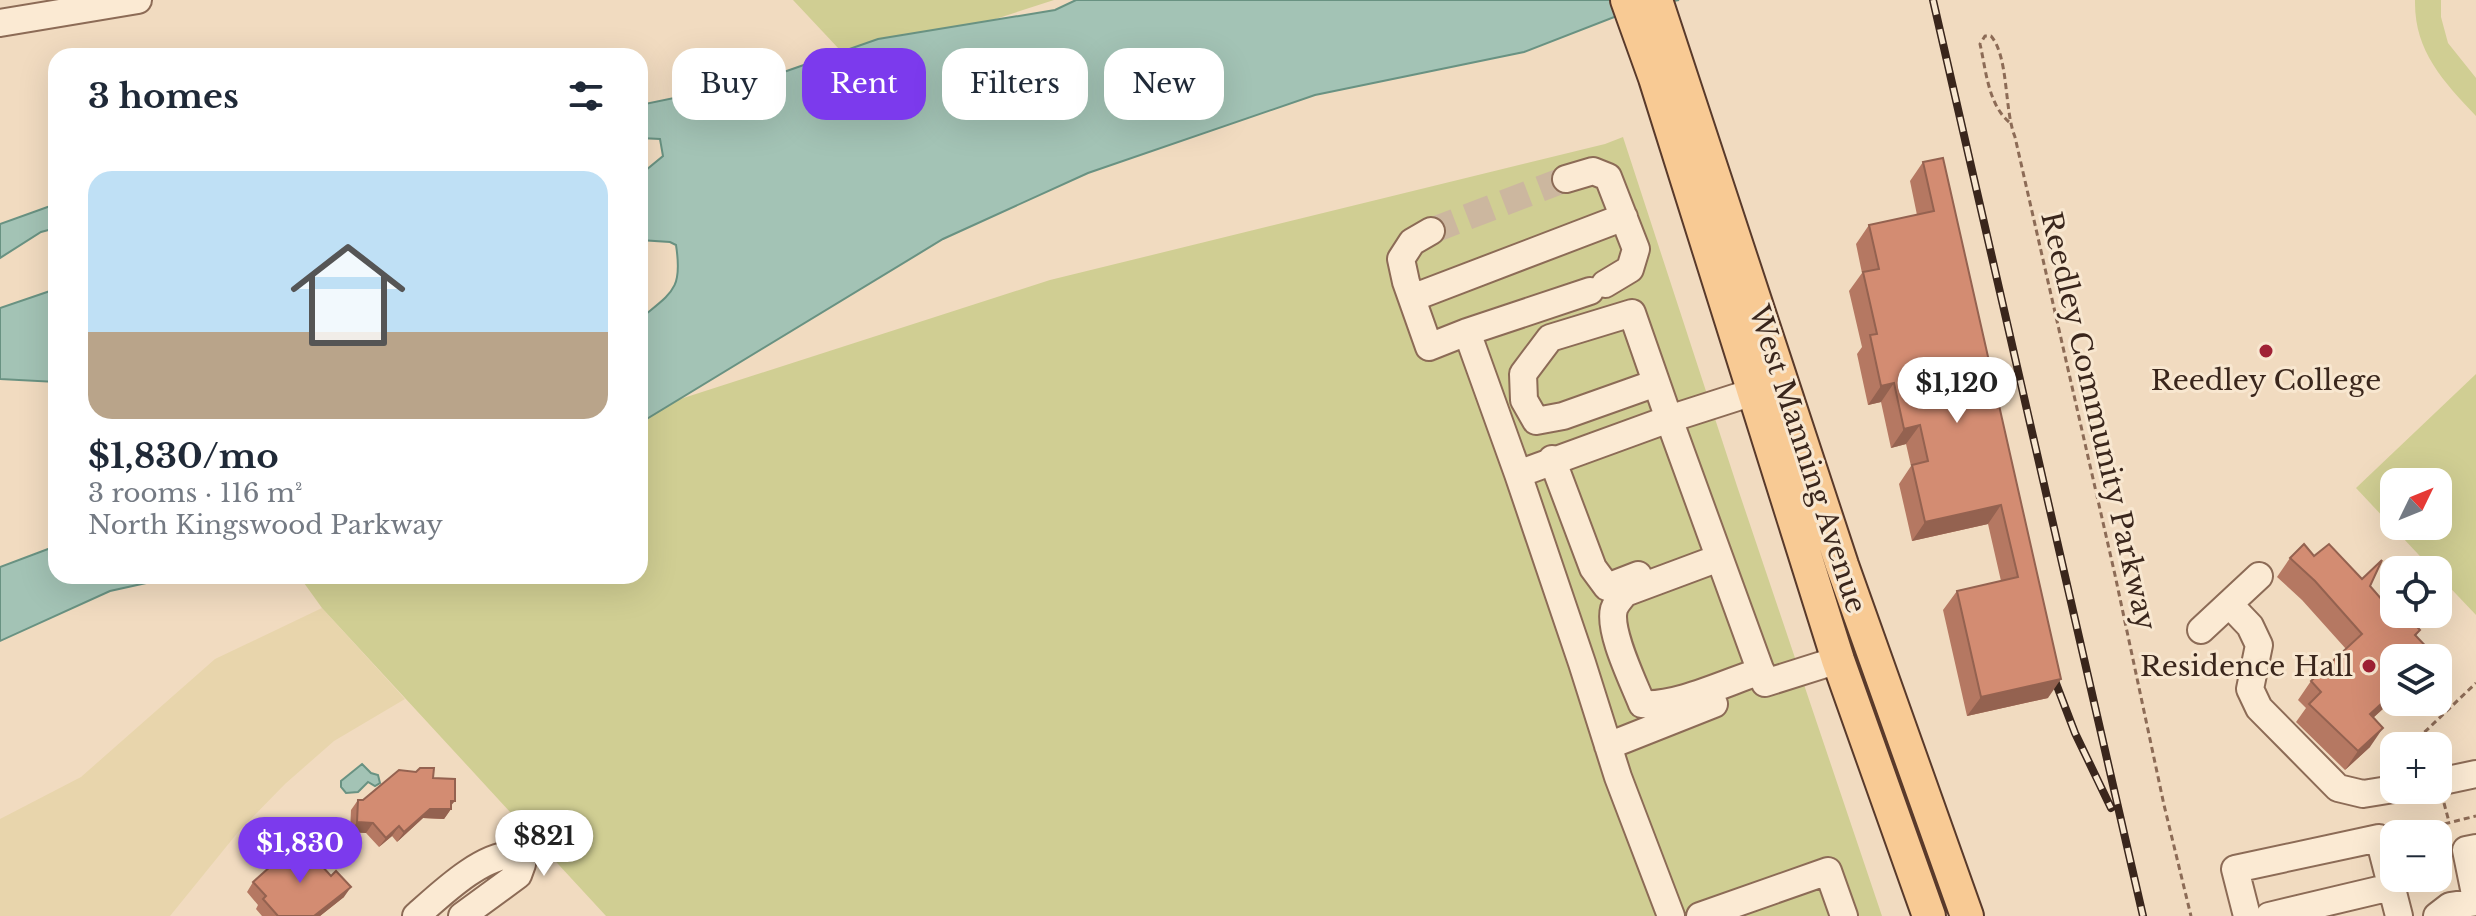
<!DOCTYPE html>
<html lang="en">
<head>
<meta charset="utf-8">
<style>
	:root { --surface:#fff; --page:#f6f6f7; --text:#1f2937; --muted:#747a83; --line:#e0e1e3; --accent:#7c3aed }
	body { margin:0; font-family:"Libre Baskerville",serif; background:var(--page); color:var(--text); height:100vh; display:flex; flex-direction:column; font-size:30px; white-space:nowrap }
	* { box-sizing:border-box; margin:0 }
	p { font-size:26px; color:var(--muted) }
	.icon { flex:none; width:44px; height:44px; fill:none; stroke:currentColor; stroke-width:2; stroke-linecap:round; stroke-linejoin:round }
	.map { position:relative; flex:1; overflow:hidden }
	.sheet { position:absolute; left:48px; top:48px; width:600px; height:536px; display:flex; flex-direction:column; background:var(--surface); border-radius:24px; box-shadow:0 8px 32px #0002 }
	.sheet>* { flex:none }
	.guide { position:absolute; left:672px; top:48px; width:760px; height:72px; display:flex; gap:16px }
	.needle { width:52px; rotate:47deg }
	.tools { position:absolute; left:2380px; top:468px; display:grid; gap:16px }
	.tools a { display:grid; place-items:center; width:72px; height:72px; border-radius:16px; background:var(--surface); box-shadow:0 8px 32px #0002; font-size:40px }
	.price { position:absolute; translate:-50% -68px; padding:0 18px; border-radius:28px; background:#fff; color:#222; font-size:26px; line-height:52px; filter:drop-shadow(0 2px 4px #0008) }
	.price::after { content:''; position:absolute; left:50%; top:48px; width:24px; height:18px; margin-left:-12px; background:inherit; clip-path:polygon(0 0,100% 0,50% 100%) }
	.price.selected { background:var(--accent); color:#fff }
	ul { padding:0; list-style:none }
	li { display:grid; align-content:center; gap:16px; height:424px; padding:0 40px }
	li+li { border-top:2px solid var(--line) }
	li span { display:grid; place-items:center; height:248px; border-radius:24px; color:#555 }
	li>.icon { margin-inline-start:auto }
	span .icon { width:144px; height:144px; fill:#fffc; stroke-width:1 }
	li b { font-size:34px }
	h2 { display:flex; justify-content:space-between; align-items:center; height:96px; padding:0 40px; font-size:34px }
	.pill { padding:0 28px; border-radius:24px; background:var(--surface); box-shadow:0 8px 32px #0002; font-size:28px; line-height:72px }
	.pill.selected { background:var(--accent); color:#fff }
	.map>svg:first-child { display:block }
	.farmland { fill:#e8d5ac }
	.green { fill:#d0ce93; fill-rule:evenodd }
	.water { fill:#a3c3b5; stroke:#699282; stroke-width:2 }
	.lines { fill:none; stroke-linecap:round; stroke-linejoin:round }
	.minor-tunnel { stroke:#ccb79f; stroke-width:26; stroke-dasharray:26 13; stroke-linecap:butt }
	.minor-casing { stroke:#8c6b56; stroke-width:30 }
	.major-casing { stroke:#593a2b; stroke-width:36 }
	.path { stroke:#8c6b56; stroke-width:3; stroke-dasharray:6 4; stroke-linecap:butt }
	.minor { stroke:#fbead3; stroke-width:26 }
	.major { stroke:#f8ca94; stroke-width:32 }
	.rail-casing { stroke:#3a261c; stroke-width:8 }
	.rail { stroke:#f8e7d0; stroke-width:5; stroke-dasharray:15; stroke-linecap:butt }
	.wall { fill:#b57862 }
	.shaded-wall { fill:#946250 }
	.building { fill:#d38c72; stroke:#946250; stroke-width:2 }
	.poi-dot { fill:#a02135; stroke:#f8e7d0; stroke-width:3 }
	.labels { text-anchor:middle; stroke-width:6; stroke-linejoin:round; paint-order:stroke }
	.poi-label { font-size:28px; fill:#3a261c; stroke:#f8e7d0 }
	.street-label { font-size:28px; fill:#3a261c; stroke:#f8e7d0 }
</style>
</head>
<body>
<div class="map">
<svg width="2476" height="916" viewBox="0 0 2476 916">
	<rect width="100%" height="100%" fill="#f1dbc0"/>
	<path class="farmland" d="M322,608L405,699L334,741L285,784L239,831L170,916H0V819L81,777L215,659Z"/>
	<path class="green" d="M793,0H1054L854,65Z
		M2415,0H2441V17L2448,43L2476,78V116C2443,81 2414,51 2415,0Z
		M1623,137L1737,486L1882,916H606L322,608L299,576H640V412L1050,280L1605,144Z
		M2476,374V615L2438,575V570H2433L2356,488ZM2394,482H2438V526H2394Z"/>
	<path class="water" d="M1076,0H1679L1640,7L1524,52L1315,95L1088,173L943,239L640,423V319C672,292 683,290 676,245L670,242L640,240V175L663,156L660,139L640,138V105L761,80L878,39L1055,10Z
		M56,204V228L41,232L0,258V224Z
		M56,289V382L0,379V308Z
		M56,546V576H178L110,591L0,641V567Z
		M362,764L371,773L378,775L380,783L375,786L368,782L358,792L346,793L341,787V781Z"/>
	<g class="lines">
		<path class="minor-tunnel" d="M1431,231L1566,179"/>
		<defs>
			<path id="minor" d="M0,23L138,0
				M1566,179L1593,171L1608,177L1636,249L1630,269L1605,284
				M1431,231L1412,242L1401,259L1406,282L1429,347L1467,332
				M1412,298L1624,217
				M1656,383L1563,416L1536,421L1524,400L1523,374L1550,338L1632,313L1669,419L1753,392
				M1552,459L1593,568L1607,587L1638,575
				M1518,474L1467,332L1590,291
				M1719,558L1625,593C1621,598 1616,603 1614,609C1608,631 1633,681 1642,704C1676,707 1727,682 1761,671
				M2229,604L2250,626L2259,645L2250,689L2259,708L2338,788L2363,794L2394,789
				M2201,630L2259,576
				M1608,746L1714,704
				M2438,782L2476,774
				M2476,848L2466,850L2476,899
				M416,916C440,895 482,854 514,855L522,864L518,875L462,916
				M1671,916L1618,777L1582,663L1518,474L1669,419L1765,683L1838,660
				M1700,916L1828,871L1844,916
				M2247,916L2235,869L2379,838L2399,916
				M2269,916L2391,887
				M2437,916L2450,906L2476,902"/>
			<path id="major" d="M1627,0L1655,78L1838,660L1929,916
				M1656,0L1842,565L1967,916"/>
		</defs>
		<use href="#minor" class="minor-casing"/>
		<use href="#major" class="major-casing"/>
		<path class="path" d="M2009,122C1988,104 1986,70 1980,44L1985,36H1991C2009,57 2004,110 2015,137L2115,575L2164,805L2191,916
			M2421,735L2431,746
			M2410,746L2476,683
			M2444,803L2449,822
			M2430,834L2432,827L2476,816
			M2438,864L2443,884"/>
		<use href="#minor" class="minor"/>
		<use href="#major" class="major"/>
		<defs>
			<path id="rail" d="M1933,0L2143,916
				M2049,665L2075,733L2111,808"/>
		</defs>
		<use href="#rail" class="rail-casing"/>
		<use href="#rail" class="rail"/>
	</g>
	<path class="wall" d="M1923,162L2048,698L1967,716L1943,610L1957,591L2001,581L1988,524L1912,541L1899,484L1911,466L1906,444L1891,448L1881,402L1868,405L1857,354L1862,347L1849,291L1862,273L1856,244L1869,225L1917,215L1910,181Z
		M2314,556L2370,586L2389,608L2420,630L2416,636L2394,658V699L2373,718L2370,747L2345,770L2296,722L2306,708L2298,700L2311,681L2346,649L2302,600L2277,577L2290,558Z
		M2397,702H2422L2410,714Z
		M358,800L451,805V809L444,819L423,818L397,842L392,836L379,847L366,833L350,832L351,810Z
		M331,876L344,897L320,916H262L256,909L258,905L247,892L253,882Z"/>
	<path class="shaded-wall" d="M1894,383L1881,402L1868,405L1881,386Z
		M1920,425L1906,444L1891,448L1904,429Z
		M2001,505L1988,524L1912,541L1925,522Z
		M2061,679L2048,698L1967,716L1981,697Z
		M2394,692V699L2356,733L2370,714Z
		M2418,702H2422L2410,714Z
		M2383,728L2370,747L2345,770L2358,751Z
		M451,801H455L448,809H451L444,819L423,818L397,842L404,832L430,809Z
		M357,822L373,823L366,833L350,832Z
		M399,826L392,836L379,847L386,838Z
		M351,887L344,897L320,916H314Z"/>
	<path class="building" d="M1943,158L2061,679L1981,697L1957,591L2018,577L2001,505L1925,522L1912,465L1928,461L1920,425L1904,429L1894,383L1881,386L1870,335L1877,334L1863,272L1879,269L1869,225L1934,211L1923,162Z
		M2304,544L2314,556L2329,544L2362,579L2382,560L2370,586L2389,608L2394,603V614H2405L2420,630L2415,635L2437,658H2394V692L2370,714L2383,728L2358,751L2309,704L2321,692L2311,681L2362,634L2315,581L2290,558Z
		M2438,659L2449,671L2438,681Z
		M420,768H434L433,778L455,779V801H451V809H430L404,832L399,826L386,838L373,823L357,822L358,800H363L399,770L416,772Z
		M299,841L331,876L336,871L351,887L314,916H278L263,899L266,896L253,882Z"/>
	<g class="poi-dot">
		<circle cx="2266" cy="351" r="8"/>
		<circle cx="2369" cy="666" r="8"/>
	</g>
	<g class="labels">
		<g class="poi-label">
			<text x="2266" y="390">Reedley College</text>
			<text x="2353" y="676" text-anchor="end">Residence Hall</text>
		</g>
		<g class="street-label">
			<text transform="translate(2099 421) rotate(77)" y="10">Reedley Community Parkway</text>
			<text transform="translate(1808 459) rotate(72)" y="10">West Manning Avenue</text>
		</g>
	</g>
</svg>
<div class="tools">
<a><svg class="needle" viewBox="-14 -14 28 28"><path d="M0-13l5 13h-10z" fill="#e53935"/><path d="M0 13l5-13h-10z" fill="#747a83"/></svg></a>
<a><svg class="icon" aria-label="locate" viewBox="0 0 24 24"><circle cx="12" cy="12" r="6"/><path d="M12 2v4M12 18v4M2 12h4M18 12h4"/></svg></a>
<a><svg class="icon" aria-label="layers" viewBox="0 0 24 24"><path d="M12 4l9 5-9 5-9-5zM3 14l9 5 9-5"/></svg></a>
<a>+</a>
<a>−</a>
</div>
<b class="price" style="left:1957px;top:425px">$1,120</b>
<b class="price" style="left:544px;top:878px">$821</b>
<b class="price selected" style="left:300px;top:885px">$1,830</b>
<div class="guide">
<a class="pill">Buy</a>
<a class="pill selected">Rent</a>
<a class="pill">Filters</a>
<a class="pill">New</a>
</div>
<section class="sheet">
<h2>3 homes<svg class="icon" aria-label="filters" viewBox="0 0 24 24"><path d="M4 7h16M4 17h16"/><circle cx="9" cy="7" r="2"/><circle cx="15" cy="17" r="2"/></svg></h2>
<ul>
<li><span style="background:linear-gradient(#bfe0f5 65%,#b9a48a 0)"><svg class="icon" aria-label="home" viewBox="0 0 24 24"><path d="M3 11l9-7 9 7M6 9v11h12V9"/></svg></span><div><b>$1,830/mo</b><p>3 rooms · 116 m²</p><p>North Kingswood Parkway</p></div></li>
</ul>
</section>
</div>
</body>
</html>
